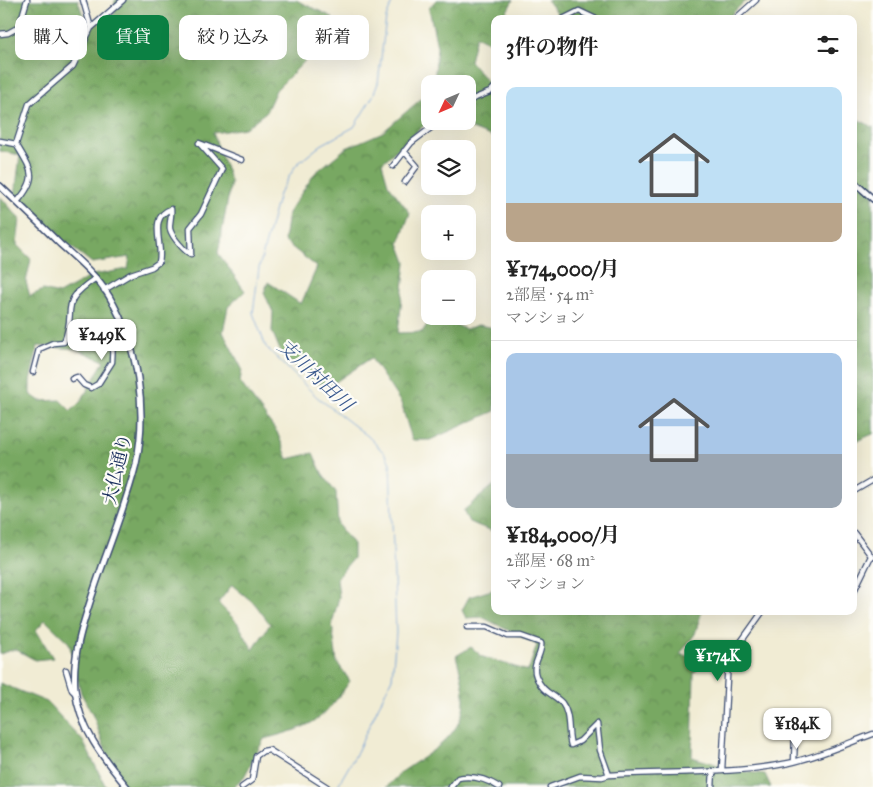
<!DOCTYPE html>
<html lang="ja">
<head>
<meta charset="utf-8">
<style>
	:root { --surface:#fff; --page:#f6f6f6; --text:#222; --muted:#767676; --line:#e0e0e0; --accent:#0b8043 }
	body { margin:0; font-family:"IM FELL Great Primer","Noto Serif JP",serif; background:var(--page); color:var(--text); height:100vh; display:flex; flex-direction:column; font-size:19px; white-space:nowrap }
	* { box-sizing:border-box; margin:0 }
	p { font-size:16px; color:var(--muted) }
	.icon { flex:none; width:28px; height:28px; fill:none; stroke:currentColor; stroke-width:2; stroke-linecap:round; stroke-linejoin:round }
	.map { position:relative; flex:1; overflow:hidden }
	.side { position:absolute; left:491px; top:15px; width:366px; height:600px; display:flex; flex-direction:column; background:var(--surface); border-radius:10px; box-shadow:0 5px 20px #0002 }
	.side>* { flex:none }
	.banner { position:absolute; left:15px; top:15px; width:401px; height:45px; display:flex; gap:10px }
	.needle { width:32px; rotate:226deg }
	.controls { position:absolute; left:421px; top:75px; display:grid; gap:10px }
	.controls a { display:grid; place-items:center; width:55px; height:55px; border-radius:10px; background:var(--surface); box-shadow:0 5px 20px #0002; font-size:25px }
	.price { position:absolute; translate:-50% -42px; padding:0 11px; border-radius:10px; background:#fff; color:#222; font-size:16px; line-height:32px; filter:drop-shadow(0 1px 2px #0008) }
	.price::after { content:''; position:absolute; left:50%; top:30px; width:15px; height:11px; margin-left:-8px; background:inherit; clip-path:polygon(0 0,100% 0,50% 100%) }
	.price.on { background:var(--accent); color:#fff }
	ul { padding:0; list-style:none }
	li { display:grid; align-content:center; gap:10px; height:265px; padding:0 15px }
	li+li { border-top:1px solid var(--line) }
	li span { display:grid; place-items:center; height:155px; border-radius:10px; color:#555 }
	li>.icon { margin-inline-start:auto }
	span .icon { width:90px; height:90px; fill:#fffc; stroke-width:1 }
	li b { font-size:21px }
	h2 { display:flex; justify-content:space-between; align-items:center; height:60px; padding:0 15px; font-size:21px }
	.chip { padding:0 18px; border-radius:10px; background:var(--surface); box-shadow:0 5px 20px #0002; font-size:18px; line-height:45px }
	.chip.on { background:var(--accent); color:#fff }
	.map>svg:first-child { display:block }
	.forest { fill:url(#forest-crowns); stroke:#4a6c60; fill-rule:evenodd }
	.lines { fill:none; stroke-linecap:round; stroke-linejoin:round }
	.stream { stroke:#6e9ed8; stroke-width:1 }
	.minor-casing { stroke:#3b4b70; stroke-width:7 }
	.tertiary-casing { stroke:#3b4b70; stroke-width:8 }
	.minor { stroke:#fff; stroke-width:4.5 }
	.tertiary { stroke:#fff; stroke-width:5 }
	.labels { text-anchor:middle; stroke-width:4.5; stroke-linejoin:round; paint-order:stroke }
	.street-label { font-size:18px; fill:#1b2f5e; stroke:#fdfcf7 }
	.water-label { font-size:19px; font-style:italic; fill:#3c5b8f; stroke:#fdfcf7 }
</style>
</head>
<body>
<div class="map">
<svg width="873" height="787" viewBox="0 0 873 787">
	<defs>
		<pattern id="forest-crowns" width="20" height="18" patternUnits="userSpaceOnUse" patternTransform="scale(1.25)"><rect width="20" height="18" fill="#78a862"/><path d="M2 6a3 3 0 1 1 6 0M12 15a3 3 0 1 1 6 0" fill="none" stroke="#628954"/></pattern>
	</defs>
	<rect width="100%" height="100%" fill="#fdfcf7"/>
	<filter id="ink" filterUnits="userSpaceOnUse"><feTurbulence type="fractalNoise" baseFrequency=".02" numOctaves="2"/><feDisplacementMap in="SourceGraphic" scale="10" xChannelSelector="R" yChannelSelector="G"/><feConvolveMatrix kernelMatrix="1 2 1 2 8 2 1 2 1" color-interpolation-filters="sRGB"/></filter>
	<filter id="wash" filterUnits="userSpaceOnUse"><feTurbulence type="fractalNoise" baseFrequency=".0096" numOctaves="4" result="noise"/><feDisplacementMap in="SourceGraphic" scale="20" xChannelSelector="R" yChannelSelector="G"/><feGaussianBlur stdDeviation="1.12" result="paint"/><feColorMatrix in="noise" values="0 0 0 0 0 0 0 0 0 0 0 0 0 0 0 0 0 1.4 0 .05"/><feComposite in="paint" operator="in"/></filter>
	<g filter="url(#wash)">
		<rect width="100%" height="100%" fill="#f1ecd4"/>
		<path class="forest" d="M0,0H78L87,28L115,13V0H296L332,17L339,47L308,58L276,90L266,112L245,128L213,133L231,182L218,253L245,291L228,307L223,332L242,369L240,382L277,432L288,459L313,453L322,473L336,492L338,525L353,544V558L337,578L339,597L332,624L337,662L350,681C321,723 313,726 264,739L244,777L233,787H125L106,752L94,718L81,693L69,643L45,620L36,630L53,658L35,660L15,649L0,654V196L20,219L17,245L31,259L26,282L30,296L43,290L59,294L93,275L128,269L130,257L92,263L57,236L15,195L20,155L0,151ZM38,346L76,349L104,361L81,401L71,411L60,400L40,401L30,394V381ZM232,585L255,604L270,624L253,650L237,622L218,603Z
			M436,0H513L503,19H495V37L492,44L476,36L470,61L495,91L493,137L451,121H468V84H434L437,47L429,8Z
			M547,0H751L744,2L727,19H559L556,11Z
			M430,91V120L382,163L388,184L410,213L399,243L406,262L398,333L422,332L433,316L466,329L478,325L495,328V411L430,440H412L401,403L371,358L331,385L315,383L282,355L272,331L273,312L264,293L268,282L301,304L317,267L284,241L288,213L315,173L346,148L383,132Z
			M857,119L873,127V434L854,442V121Z
			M495,484V532L469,522L463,511Z
			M495,589V611H702L695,634L680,654L705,661L694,673L692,757L739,771L765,774L771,787H386C393,781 399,773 406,769C432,751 465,734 464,698C464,684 460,670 456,656L471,647L483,657L528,671L537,645L482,617L466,618L462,610L469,597Z
			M0,683L47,702L83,741L106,787H0Z"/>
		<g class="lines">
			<path class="stream" d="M337,787L356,754L392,678L396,633L390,463L386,455L369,437L317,397L266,347L253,313L259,268L279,194L296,165L321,145L354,127L373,96L378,83L386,18L393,0"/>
		</g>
	</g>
	<g filter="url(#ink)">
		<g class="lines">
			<defs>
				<path id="minor" d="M83,0L91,28
					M563,19L579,11L596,19
					M735,19L756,0
					M0,34L8,33L19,27L27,0
					M468,101L490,92L495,87
					M0,141L16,144
					M404,151L417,166L405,182
					M393,166L411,143L440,121
					M17,202C39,177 32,171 16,144L29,104L73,66L91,28L123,0
					M104,290L131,274L152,267L159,262C164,246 147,217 171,209C172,216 169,223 170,229C172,237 185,252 191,254L190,228L201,214L222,169L199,143L242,160
					M33,372L39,349L53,343L64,342C78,308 56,304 96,278
					M72,379L77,377L84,385L91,388L98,384L112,362L113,339L122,325
					M854,491L873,480
					M854,533L872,557
					M854,591L871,556
					M467,627H487L508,636H521L541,643C543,654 531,664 536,676C543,694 553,693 562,703C571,715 567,732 571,745L580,741L597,724L600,750L609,775
					M66,670L72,690L76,694
					M794,761L795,734
					M722,770L728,660L763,611
					M242,787L252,780L256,756L263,751L269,750L327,787
					M451,787L458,778C473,775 486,779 499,787
					M550,787L580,776L602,777L609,775C669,771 731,775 789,763C817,757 846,744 873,734
					M712,787L713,771"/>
				<path id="tertiary" d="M854,182L873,199
					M0,186C20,205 40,224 60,244C78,260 96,275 109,296C138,346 148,408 136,464C125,509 106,552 92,596C82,626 72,657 75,689C79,728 103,758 127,787"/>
			</defs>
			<use href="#minor" class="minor-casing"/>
			<use href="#tertiary" class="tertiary-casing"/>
			<use href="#minor" class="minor"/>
			<use href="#tertiary" class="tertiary"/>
		</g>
	</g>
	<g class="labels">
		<g class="street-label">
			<text transform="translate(117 469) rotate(-77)" y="6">大仏通り</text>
		</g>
		<g class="water-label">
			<text transform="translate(316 375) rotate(43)" y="7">支川村田川</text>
		</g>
	</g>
</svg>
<div class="controls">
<a><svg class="needle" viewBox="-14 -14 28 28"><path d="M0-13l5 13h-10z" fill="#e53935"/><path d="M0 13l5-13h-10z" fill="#767676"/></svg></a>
<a><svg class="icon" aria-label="layers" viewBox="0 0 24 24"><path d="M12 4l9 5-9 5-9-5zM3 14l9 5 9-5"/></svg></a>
<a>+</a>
<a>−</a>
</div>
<b class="price" style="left:102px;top:361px">¥249K</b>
<b class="price on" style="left:718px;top:682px">¥174K</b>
<b class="price" style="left:797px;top:750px">¥184K</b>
<div class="banner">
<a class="chip">購入</a>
<a class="chip on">賃貸</a>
<a class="chip">絞り込み</a>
<a class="chip">新着</a>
</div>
<section class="side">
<h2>3件の物件<svg class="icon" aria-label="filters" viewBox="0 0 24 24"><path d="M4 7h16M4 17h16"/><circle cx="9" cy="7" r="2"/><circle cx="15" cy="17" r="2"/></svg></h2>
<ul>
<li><span style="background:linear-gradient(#bfe0f5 75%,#b9a48a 0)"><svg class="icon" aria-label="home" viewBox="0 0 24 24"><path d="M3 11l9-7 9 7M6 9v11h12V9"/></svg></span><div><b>¥174,000/月</b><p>2部屋 · 54 m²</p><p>マンション</p></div></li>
<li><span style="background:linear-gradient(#a9c7e8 65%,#9aa5b1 0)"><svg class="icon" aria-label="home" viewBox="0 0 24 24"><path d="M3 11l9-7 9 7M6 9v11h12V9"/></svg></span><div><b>¥184,000/月</b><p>2部屋 · 68 m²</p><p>マンション</p></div></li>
</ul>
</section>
</div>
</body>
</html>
